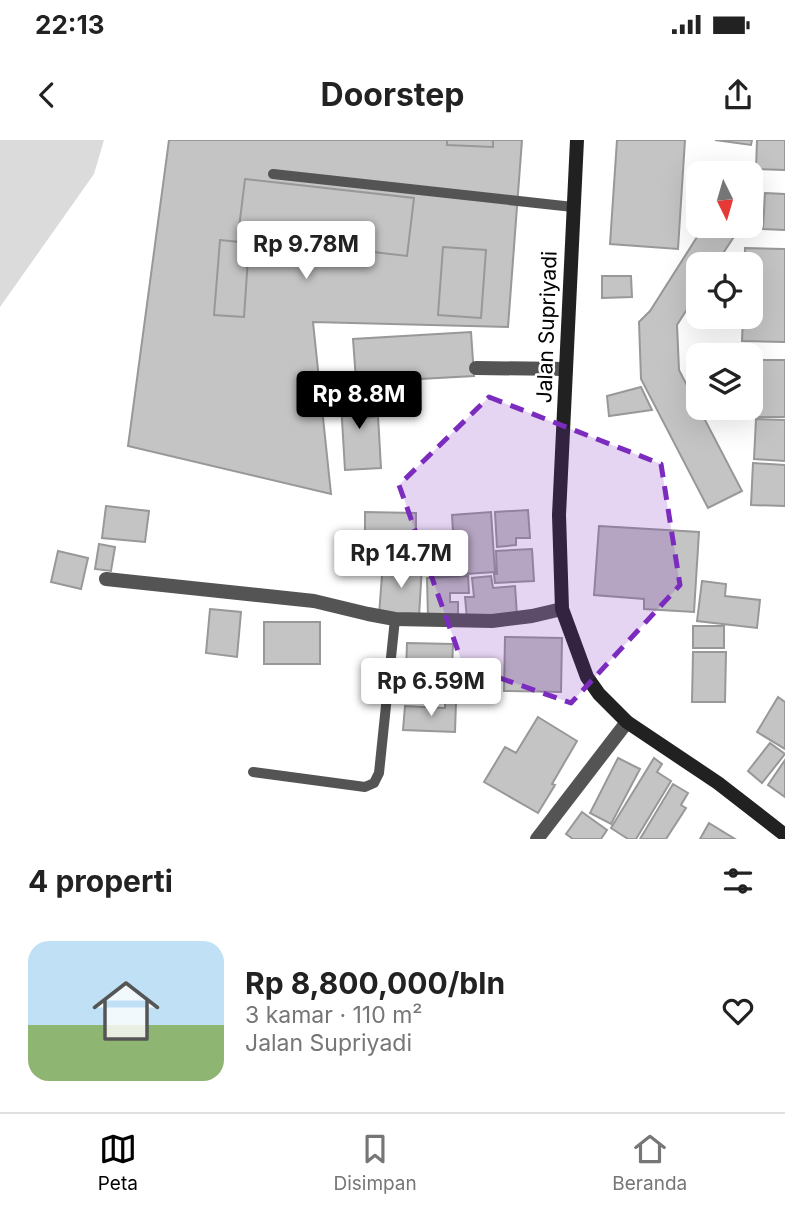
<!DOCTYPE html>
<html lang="id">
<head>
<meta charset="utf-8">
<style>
	:root { --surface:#fff; --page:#f6f6f6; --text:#222; --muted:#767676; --line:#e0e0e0; --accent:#000 }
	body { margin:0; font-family:Inter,sans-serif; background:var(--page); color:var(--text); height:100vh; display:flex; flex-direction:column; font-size:26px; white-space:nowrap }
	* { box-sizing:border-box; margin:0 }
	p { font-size:23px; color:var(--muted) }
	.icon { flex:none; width:38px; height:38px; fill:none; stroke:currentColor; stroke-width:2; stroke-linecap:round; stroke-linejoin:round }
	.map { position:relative; height:699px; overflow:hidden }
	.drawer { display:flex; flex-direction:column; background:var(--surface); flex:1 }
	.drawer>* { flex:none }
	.needle { width:46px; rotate:175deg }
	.fabs { position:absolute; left:686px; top:21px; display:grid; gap:14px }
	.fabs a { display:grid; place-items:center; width:77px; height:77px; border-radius:14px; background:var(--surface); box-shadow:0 7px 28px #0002; font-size:35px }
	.price { position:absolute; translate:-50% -60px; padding:0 16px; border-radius:7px; background:#fff; color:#222; font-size:23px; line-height:46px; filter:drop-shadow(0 2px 4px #0008) }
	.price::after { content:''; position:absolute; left:50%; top:42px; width:21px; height:16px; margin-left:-10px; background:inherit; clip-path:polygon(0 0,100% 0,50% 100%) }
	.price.active { background:var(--accent); color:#fff }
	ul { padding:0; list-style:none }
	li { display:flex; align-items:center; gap:21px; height:175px; padding:0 28px }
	li span { display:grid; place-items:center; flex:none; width:196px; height:140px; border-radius:21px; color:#555 }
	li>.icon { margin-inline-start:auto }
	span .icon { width:84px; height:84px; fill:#fffc; stroke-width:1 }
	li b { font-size:30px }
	h2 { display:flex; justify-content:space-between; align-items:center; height:84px; padding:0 28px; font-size:30px }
	.status { display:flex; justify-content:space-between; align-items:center; height:49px; padding:0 35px; background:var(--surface); direction:ltr }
	.status svg { height:19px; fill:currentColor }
	header { display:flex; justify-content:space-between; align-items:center; height:91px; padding:0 28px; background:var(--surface); font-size:32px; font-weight:700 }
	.menu { display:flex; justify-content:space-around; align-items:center; height:98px; border-top:2px solid var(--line); background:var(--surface); font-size:19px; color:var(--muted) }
	.menu a { display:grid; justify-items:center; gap:4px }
	.menu .active { color:var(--accent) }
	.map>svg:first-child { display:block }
	.green { fill:#dbdbdb }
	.building { fill:#c4c4c4; stroke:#989898; stroke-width:2 }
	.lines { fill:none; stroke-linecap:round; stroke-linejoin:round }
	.lane { stroke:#545454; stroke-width:10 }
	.street { stroke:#545454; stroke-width:14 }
	.secondary { stroke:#212121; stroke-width:14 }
	.marked { fill:#7b2cbf; fill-opacity:0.2; stroke:#7b2cbf; stroke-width:5; stroke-dasharray:14 9; stroke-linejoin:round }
	.labels { text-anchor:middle; stroke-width:5; stroke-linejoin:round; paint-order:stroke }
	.street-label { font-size:21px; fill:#000; stroke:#fff }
</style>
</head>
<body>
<div class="status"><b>22:13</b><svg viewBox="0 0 49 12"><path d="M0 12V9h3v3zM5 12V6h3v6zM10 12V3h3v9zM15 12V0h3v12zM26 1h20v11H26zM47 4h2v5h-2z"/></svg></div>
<header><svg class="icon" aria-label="back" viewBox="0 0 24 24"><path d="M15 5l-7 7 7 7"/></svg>Doorstep<svg class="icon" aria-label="share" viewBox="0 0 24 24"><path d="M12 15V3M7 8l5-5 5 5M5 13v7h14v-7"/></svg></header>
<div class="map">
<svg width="785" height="699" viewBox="0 0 785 699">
	<rect width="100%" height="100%" fill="#fff"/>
	<path class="green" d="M0,0H104L94,34L0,167Z"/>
	<path class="building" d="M169,0H522L508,187L313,182L331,354L128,306Z
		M447,0H493V7L447,5Z
		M617,0H685L678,109L610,104Z
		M715,0H752L751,5Z
		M757,0H785V30L756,29Z
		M245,39L414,58L407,116L238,96Z
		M765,53L785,54V90L763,89Z
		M704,86H741L716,124H698V152L677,185L679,230L742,351L708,368L641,239L639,182L650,171Z
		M220,100L249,103L244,177L214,175Z
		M443,107L486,110L481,178L438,175Z
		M745,108L785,109V202L742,201L743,177H751V124H745Z
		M602,136H631L632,157L602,158Z
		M471,192L474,236L420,239L421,269L371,272L369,240H356L353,199Z
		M754,220H785V277H753Z
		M364,244L365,278L378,276L381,328L345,330L340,246Z
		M641,247L652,270L609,276L607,256Z
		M756,279L785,280V321L754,319Z
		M753,323L785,325V366L751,365Z
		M106,366L149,371L145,402L102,398Z
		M528,370L530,398H516V405L497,407L495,372Z
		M365,372L416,373V394H393V415H365Z
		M491,372L495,432L435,436L433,416L447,415L445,391H453L452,375Z
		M599,386L699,392L694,472L644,469V459L594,455Z
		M421,392H443L442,411L430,410V418L400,417V397H421Z
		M99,404L115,407L111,431L95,429Z
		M532,409L534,441L495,443L494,434H497L496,411Z
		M58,411L88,418L81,449L51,442Z
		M383,422L422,425L419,477L379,475Z
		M468,436L469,453H450V462H458V478H428L427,438Z
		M491,436L493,448L515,446L517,475L467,479L465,457H474L472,438Z
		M702,441L726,444L725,456L760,460L757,488L697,481Z
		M210,469L241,472L237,517L206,513Z
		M264,482H320V524H264Z
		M693,486H724V508H693Z
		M505,497L562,498L561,552L504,551Z
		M407,503L453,504L451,554H437V563L405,562Z
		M693,512H726L725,562H692Z
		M778,557L785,562V609L757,592Z
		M445,561L456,562L455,592L403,590L405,566L445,568Z
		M538,577L577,601L552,644L555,645L538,673L484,642L505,607L516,613Z
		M770,603L785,614L762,643L748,631Z
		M618,618L640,629L611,684L590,673Z
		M654,618L662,624L657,632L671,641L636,699H628L611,688Z
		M785,620V657L768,645Z
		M673,644L688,653L681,665L686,668L666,699H640Z
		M582,672L607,690L601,699H573L566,694Z
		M709,683L735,699H700Z"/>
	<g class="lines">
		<path class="lane" d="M273,34L573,67
			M253,632L365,647L374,643L379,633L395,479"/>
		<path class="street" d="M476,228L566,229
			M106,439L314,461L368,474L395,479L492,481L532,476L562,469
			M537,699L627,582"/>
		<path class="secondary" d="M577,0L559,375L562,469L587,537L599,554L627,582L718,643L785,695"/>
	</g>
	<path class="marked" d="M489,257L661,324L680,445L571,563L463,525L399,345Z"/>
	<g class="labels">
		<g class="street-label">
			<text transform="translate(547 187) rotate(-88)" y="7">Jalan Supriyadi</text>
		</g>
	</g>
</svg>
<div class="fabs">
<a><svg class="needle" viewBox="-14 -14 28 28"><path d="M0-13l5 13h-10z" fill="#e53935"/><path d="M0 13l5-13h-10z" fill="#767676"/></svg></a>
<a><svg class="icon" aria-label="locate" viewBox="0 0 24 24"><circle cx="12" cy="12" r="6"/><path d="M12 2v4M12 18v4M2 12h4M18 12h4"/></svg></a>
<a><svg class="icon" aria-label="layers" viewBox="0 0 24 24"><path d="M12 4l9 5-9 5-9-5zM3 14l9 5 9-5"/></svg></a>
</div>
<b class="price" style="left:306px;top:141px">Rp 9.78M</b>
<b class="price active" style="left:359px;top:291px">Rp 8.8M</b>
<b class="price" style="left:401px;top:450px">Rp 14.7M</b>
<b class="price" style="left:431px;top:578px">Rp 6.59M</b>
</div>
<section class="drawer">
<h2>4 properti<svg class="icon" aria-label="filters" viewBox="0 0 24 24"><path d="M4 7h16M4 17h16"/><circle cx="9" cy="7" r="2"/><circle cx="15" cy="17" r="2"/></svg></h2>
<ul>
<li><span style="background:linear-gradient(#bfe0f5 60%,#8fb573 0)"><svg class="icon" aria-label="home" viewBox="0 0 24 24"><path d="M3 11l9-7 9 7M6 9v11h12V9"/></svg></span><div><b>Rp 8,800,000/bln</b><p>3 kamar · 110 m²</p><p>Jalan Supriyadi</p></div><svg class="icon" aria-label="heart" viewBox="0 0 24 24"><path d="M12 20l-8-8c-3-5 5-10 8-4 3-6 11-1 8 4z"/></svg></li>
</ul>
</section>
<nav class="menu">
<a class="active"><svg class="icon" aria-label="map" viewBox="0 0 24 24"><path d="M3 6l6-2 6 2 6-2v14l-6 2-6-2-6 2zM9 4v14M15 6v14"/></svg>Peta</a>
<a><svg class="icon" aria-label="saved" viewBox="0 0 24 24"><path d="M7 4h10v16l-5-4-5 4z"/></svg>Disimpan</a>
<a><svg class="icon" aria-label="home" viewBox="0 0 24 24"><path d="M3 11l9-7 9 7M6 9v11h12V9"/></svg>Beranda</a>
</nav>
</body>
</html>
